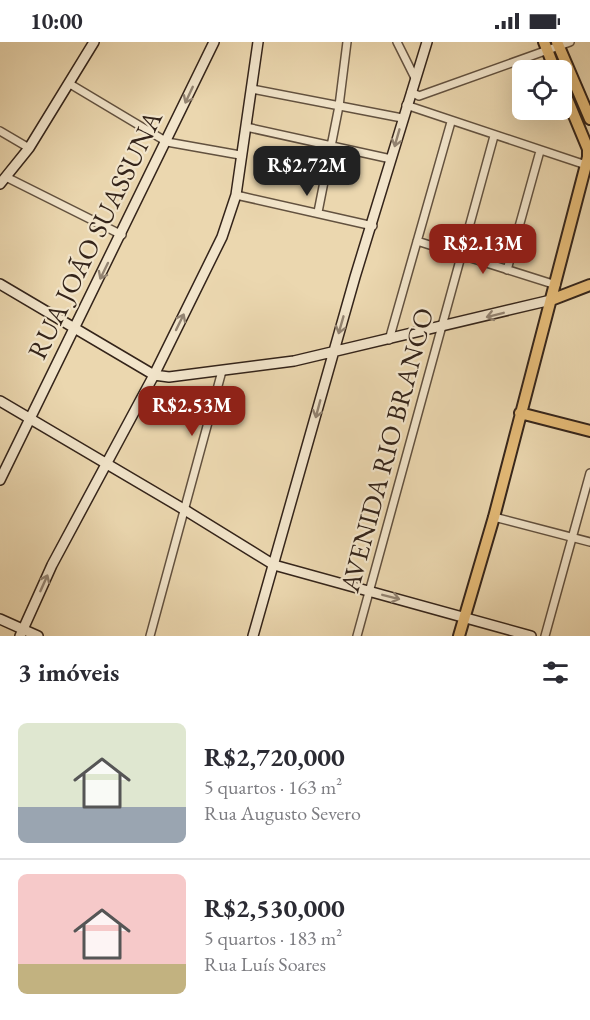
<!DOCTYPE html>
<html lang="pt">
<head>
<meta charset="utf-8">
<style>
	:root { --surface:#fff; --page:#f7f7f7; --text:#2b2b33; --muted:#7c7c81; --line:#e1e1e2; --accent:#8f2418 }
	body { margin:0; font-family:"EB Garamond",serif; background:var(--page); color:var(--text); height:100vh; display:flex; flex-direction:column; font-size:22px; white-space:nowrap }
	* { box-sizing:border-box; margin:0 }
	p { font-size:20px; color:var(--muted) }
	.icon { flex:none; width:33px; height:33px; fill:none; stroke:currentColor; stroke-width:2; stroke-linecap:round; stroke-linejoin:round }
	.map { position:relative; height:594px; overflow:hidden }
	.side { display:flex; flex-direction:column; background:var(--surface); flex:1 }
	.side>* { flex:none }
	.tools { position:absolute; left:512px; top:18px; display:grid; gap:12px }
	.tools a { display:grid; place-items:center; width:60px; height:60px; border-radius:9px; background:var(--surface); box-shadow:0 6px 24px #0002; font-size:30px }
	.price { position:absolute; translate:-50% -51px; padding:0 14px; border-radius:12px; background:var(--accent); color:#fff; font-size:20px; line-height:39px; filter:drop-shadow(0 2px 3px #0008) }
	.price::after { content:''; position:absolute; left:50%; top:36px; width:18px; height:14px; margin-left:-9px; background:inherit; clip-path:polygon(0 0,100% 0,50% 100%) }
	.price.on { background:#222; color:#fff }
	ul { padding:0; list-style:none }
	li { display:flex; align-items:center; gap:18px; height:150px; padding:0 18px }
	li+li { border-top:2px solid var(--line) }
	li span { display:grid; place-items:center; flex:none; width:168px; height:120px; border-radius:9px; color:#555 }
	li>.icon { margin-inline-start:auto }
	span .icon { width:72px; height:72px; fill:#fffc; stroke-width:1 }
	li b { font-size:26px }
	h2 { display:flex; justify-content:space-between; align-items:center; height:72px; padding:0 18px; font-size:26px }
	.status { display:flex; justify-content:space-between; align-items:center; height:42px; padding:0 30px; background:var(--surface); direction:ltr }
	.status svg { height:16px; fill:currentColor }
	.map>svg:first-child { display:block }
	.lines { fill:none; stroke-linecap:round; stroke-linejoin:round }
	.street-casing { stroke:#62513f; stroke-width:10 }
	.secondary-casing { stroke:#34241a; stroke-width:12 }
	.primary-casing { stroke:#34241a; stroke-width:14 }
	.street { stroke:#f2e5cb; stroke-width:7 }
	.secondary { stroke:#f2e5cb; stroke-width:9 }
	.primary { stroke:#e6bc78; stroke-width:10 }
	.oneway { stroke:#938472 }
	.labels { text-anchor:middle; stroke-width:4.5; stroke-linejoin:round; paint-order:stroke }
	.street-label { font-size:27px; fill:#34241a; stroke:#f2e5cb }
</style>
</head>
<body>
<div class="status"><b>10:00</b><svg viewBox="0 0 49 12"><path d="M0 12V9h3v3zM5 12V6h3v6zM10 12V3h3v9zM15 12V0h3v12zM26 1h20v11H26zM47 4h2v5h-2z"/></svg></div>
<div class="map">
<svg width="590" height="594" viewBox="0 0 590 594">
	<rect width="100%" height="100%" fill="#ebd7af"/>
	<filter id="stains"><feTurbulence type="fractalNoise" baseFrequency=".00333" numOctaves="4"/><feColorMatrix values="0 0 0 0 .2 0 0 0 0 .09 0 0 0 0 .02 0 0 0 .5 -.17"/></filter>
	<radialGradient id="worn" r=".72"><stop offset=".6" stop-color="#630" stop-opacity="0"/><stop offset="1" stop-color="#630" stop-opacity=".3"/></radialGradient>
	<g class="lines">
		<defs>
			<path id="street" d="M397,0L415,36
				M70,42L167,100L240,113
				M252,47L402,76
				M411,50L419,54L570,0
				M406,63L586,123
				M246,85L391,117
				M0,89L29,106
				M6,135L122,193
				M236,153L373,184
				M318,170L339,64L347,0
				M417,199L556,243
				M507,228L540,109
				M389,298L451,80
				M494,475L590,500
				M150,594L222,329
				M357,594L494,94
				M545,594L590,431"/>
			<path id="secondary" d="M0,142L29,106L94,0
				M0,242L154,333L169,335L294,319L551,258
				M0,359L185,468L274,523L531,594
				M0,438L214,0
				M0,577L38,594
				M20,594L52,523L154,333L222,195L236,153L258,0
				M253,594L355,235L427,0"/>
			<path id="primary" d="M544,0L555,28
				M557,0L590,77
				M551,258L590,243
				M520,371L590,389
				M459,594L494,475L588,115V107L561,42"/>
		</defs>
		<use href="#street" class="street-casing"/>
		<use href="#secondary" class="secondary-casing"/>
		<use href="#primary" class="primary-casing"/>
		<use href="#street" class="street"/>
		<use href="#secondary" class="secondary"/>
		<use href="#primary" class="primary"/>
	</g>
	<defs><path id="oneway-shaft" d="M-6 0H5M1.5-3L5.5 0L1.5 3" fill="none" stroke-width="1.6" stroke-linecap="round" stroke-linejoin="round" transform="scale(1.5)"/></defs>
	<g class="oneway">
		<use href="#oneway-shaft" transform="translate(189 53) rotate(115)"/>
		<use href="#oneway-shaft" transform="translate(397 96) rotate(106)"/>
		<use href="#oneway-shaft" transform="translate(104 229) rotate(116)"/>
		<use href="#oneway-shaft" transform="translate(495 273) rotate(166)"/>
		<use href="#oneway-shaft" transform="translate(180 280) rotate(-64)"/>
		<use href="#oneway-shaft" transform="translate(341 283) rotate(106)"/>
		<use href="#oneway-shaft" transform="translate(318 367) rotate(105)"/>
		<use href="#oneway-shaft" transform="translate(44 541) rotate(-66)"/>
		<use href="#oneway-shaft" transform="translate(391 555) rotate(14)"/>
	</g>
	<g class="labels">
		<g class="street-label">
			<text transform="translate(95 193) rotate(-64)" y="9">RUA JOÃO SUASSUNA</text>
			<text transform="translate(387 408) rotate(-75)" y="9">AVENIDA RIO BRANCO</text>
		</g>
	</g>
	<rect width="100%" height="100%" filter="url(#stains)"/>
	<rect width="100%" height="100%" fill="url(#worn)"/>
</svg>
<div class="tools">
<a><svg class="icon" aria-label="locate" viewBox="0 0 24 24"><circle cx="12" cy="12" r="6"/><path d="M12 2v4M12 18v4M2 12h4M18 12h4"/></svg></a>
</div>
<b class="price on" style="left:307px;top:155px">R$2.72M</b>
<b class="price" style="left:483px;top:233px">R$2.13M</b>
<b class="price" style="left:192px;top:395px">R$2.53M</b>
</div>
<section class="side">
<h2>3 imóveis<svg class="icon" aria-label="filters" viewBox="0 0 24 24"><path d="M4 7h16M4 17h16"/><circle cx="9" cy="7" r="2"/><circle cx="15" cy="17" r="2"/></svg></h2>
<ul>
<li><span style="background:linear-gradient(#dfe7d0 70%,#9aa5b1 0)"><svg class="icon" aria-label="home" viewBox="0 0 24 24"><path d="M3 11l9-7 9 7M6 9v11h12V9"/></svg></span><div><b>R$2,720,000</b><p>5 quartos · 163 m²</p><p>Rua Augusto Severo</p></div></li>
<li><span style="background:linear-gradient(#f6c9c9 75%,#c2b280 0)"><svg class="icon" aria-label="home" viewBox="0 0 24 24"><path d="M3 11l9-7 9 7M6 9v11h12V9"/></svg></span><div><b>R$2,530,000</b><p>5 quartos · 183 m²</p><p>Rua Luís Soares</p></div></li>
</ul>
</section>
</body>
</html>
